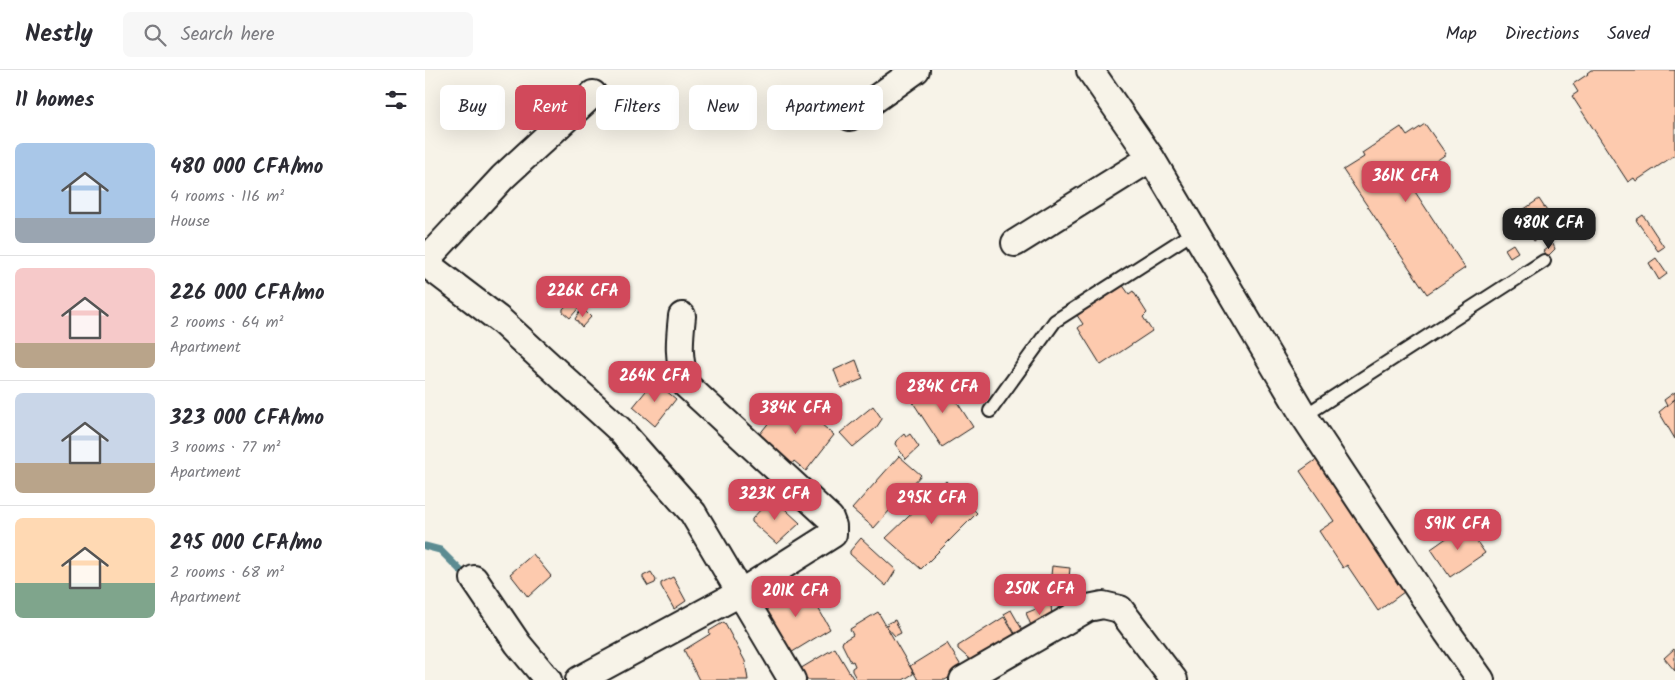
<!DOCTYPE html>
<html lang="en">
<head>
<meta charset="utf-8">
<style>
	:root { --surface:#fff; --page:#f7f7f7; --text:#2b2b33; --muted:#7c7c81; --line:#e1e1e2; --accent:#d1495b }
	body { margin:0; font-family:Kalam,sans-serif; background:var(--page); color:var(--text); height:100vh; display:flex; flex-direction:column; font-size:19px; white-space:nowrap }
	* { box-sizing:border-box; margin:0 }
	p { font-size:16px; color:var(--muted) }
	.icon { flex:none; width:28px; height:28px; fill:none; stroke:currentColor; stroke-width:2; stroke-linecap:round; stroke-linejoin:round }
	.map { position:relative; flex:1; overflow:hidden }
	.sheet { display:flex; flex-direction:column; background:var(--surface); width:425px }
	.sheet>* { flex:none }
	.banner { position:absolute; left:15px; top:15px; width:475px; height:45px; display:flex; gap:10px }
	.price { position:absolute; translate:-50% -42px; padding:0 11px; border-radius:10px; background:var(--accent); color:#fff; font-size:16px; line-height:32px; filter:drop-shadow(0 1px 2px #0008) }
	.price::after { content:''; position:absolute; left:50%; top:30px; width:15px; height:11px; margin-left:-8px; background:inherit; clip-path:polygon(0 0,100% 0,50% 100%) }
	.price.selected { background:#222; color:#fff }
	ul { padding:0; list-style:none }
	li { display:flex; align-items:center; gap:15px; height:125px; padding:0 15px }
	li+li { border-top:1px solid var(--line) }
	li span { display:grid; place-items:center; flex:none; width:140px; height:100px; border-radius:8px; color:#555 }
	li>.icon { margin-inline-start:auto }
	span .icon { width:60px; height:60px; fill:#fffc; stroke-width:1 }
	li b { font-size:21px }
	h2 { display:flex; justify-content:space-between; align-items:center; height:60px; padding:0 15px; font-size:21px }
	.pill { padding:0 18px; border-radius:8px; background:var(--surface); box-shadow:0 5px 20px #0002; font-size:18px; line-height:45px }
	.pill.selected { background:var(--accent); color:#fff }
	header { display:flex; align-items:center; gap:30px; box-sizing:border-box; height:70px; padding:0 25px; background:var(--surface); border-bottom:1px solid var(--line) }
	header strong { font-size:24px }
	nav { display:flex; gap:28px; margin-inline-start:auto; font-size:18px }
	.search { width:350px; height:45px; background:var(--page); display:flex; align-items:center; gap:12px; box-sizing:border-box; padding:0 18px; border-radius:8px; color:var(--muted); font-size:19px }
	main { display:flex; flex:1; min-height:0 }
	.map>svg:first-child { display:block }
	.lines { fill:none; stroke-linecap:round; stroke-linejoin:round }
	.stream { stroke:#5c8c92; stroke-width:7 }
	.building { fill:#fdcaae; stroke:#1c1c1c }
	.service-casing { stroke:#1c1c1c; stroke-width:16 }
	.minor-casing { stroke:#1c1c1c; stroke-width:30 }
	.service { stroke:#f7f3e8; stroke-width:12 }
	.minor { stroke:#f7f3e8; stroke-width:26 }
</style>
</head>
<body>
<header>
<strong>Nestly</strong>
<div class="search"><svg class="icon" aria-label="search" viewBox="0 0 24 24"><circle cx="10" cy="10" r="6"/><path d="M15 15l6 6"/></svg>Search here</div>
<nav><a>Map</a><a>Directions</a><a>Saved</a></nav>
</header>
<main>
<section class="sheet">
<h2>11 homes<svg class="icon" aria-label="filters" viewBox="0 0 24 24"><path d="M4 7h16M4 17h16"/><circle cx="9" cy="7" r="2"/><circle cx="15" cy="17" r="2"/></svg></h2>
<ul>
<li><span style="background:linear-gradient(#a9c7e8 75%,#9aa5b1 0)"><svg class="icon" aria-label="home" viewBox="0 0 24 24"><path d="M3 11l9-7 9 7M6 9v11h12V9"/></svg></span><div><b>480 000 CFA/mo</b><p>4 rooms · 116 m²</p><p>House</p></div></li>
<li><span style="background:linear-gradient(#f6c9c9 75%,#b9a48a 0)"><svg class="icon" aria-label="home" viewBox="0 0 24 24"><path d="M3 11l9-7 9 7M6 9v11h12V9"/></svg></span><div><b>226 000 CFA/mo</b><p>2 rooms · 64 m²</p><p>Apartment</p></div></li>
<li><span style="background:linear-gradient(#c9d6e8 70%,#b9a48a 0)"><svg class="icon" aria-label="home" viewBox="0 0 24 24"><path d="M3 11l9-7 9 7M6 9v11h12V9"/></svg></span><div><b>323 000 CFA/mo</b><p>3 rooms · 77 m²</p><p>Apartment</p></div></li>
<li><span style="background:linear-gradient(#ffd9b3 65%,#7fa58c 0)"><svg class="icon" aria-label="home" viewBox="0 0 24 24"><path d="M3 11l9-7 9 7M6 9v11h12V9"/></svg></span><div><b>295 000 CFA/mo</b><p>2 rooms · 68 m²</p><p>Apartment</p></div></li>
</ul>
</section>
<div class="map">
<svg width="1250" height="610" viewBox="0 0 1250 610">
	<rect width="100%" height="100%" fill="#f7f3e8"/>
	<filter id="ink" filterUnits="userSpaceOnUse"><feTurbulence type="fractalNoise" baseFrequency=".02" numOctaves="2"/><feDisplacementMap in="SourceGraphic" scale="10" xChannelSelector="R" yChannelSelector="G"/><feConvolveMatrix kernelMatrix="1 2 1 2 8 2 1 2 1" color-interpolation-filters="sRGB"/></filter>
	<g filter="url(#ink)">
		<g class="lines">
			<path class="stream" d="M0,476L15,480L40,505"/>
		</g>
		<path class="building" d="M1166,0H1250V85L1211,111L1209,108L1203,112L1147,26L1153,22L1148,14L1163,4L1162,3Z
			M1000,54L1021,84L983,111L1040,198L1002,224L918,100L939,87L937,83L976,57L982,66Z
			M1114,129L1131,155L1109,171L1092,144Z
			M1218,145L1239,177L1233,181L1211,150Z
			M1088,174L1093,182L1085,187L1080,179Z
			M1128,174L1130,179L1122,187L1118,181Z
			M1231,188L1242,204L1234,210L1224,193Z
			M694,210L704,224L708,221L722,243L718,247L727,261L676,295L653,258L658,254L649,241Z
			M149,227L156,233V235L145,248L138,242V239Z
			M157,238L166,247L157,257L150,249Z
			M431,290L438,309L416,318L409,300Z
			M518,310L548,357L517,377L487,331Z
			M229,311L251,329L230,356L208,337Z
			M1250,322V329L1242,336L1239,330Z
			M364,327L409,365L381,401L369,391L367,394L335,368L334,365Z
			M1250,329V369L1234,342Z
			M448,336L457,349L451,358L428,377L415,363Z
			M479,364L481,367L485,364L494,377L481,389L470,374L471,371Z
			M474,386L496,405L449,458L427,439Z
			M892,389L979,522L953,541L922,495L918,498L894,461L909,451L875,401Z
			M521,411L552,443L496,499L461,468Z
			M347,427L375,453L352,474L327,452V449L337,438L338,435Z
			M1040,455L1060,483L1025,507L1006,479Z
			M436,468L471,500L461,516L425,484V481Z
			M108,484L126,506L103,527L85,504Z
			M627,496L645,498L643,517L625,515Z
			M226,502L231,510L230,513L223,516L218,508V506Z
			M248,507L261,531L249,539L236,516V513Z
			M378,511L405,559L364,584L336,537Z
			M626,533L627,549L607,558L601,543Z
			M586,540L598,561L592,567L579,544Z
			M453,542L488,602V604L478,610H432L427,601V598L430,596L428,591L426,592L417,574L418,571L428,565L425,559Z
			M579,547L592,568L550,594L533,579V576Z
			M470,550L476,563L470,566L462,557L463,553Z
			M299,552L320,591L323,610H274L259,580L285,564L284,561Z
			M522,573L538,599L520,610H493L485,596Z
			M410,578L429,610H379L373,600Z
			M1249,579L1250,581V601L1239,588Z"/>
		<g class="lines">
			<defs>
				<path id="service" d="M565,341L630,251L769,162
					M879,346L1119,191"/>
				<path id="minor" d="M665,0L726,88L879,346L1022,562L1056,610
					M425,47L491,0
					M590,173L726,88
					M0,191L78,107L168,24
					M0,193L76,251L194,359L268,443L367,610
					M49,509L93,574L123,610
					M154,610L315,523L408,464V456L405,448L261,315C253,287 254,274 257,246
					M538,610L663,538L678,535L695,539L749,610"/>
			</defs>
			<use href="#service" class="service-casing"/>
			<use href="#minor" class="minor-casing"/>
			<use href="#service" class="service"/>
			<use href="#minor" class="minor"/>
		</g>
	</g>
</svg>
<b class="price" style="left:981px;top:133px">361K CFA</b>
<b class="price selected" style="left:1124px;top:180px">480K CFA</b>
<b class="price" style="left:158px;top:248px">226K CFA</b>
<b class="price" style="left:230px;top:333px">264K CFA</b>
<b class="price" style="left:518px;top:344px">284K CFA</b>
<b class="price" style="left:371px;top:365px">384K CFA</b>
<b class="price" style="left:350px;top:451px">323K CFA</b>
<b class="price" style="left:507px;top:455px">295K CFA</b>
<b class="price" style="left:1033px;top:481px">591K CFA</b>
<b class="price" style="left:615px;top:546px">250K CFA</b>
<b class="price" style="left:371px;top:548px">201K CFA</b>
<div class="banner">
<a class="pill">Buy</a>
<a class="pill selected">Rent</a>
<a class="pill">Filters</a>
<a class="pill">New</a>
<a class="pill">Apartment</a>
</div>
</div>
</main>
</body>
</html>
